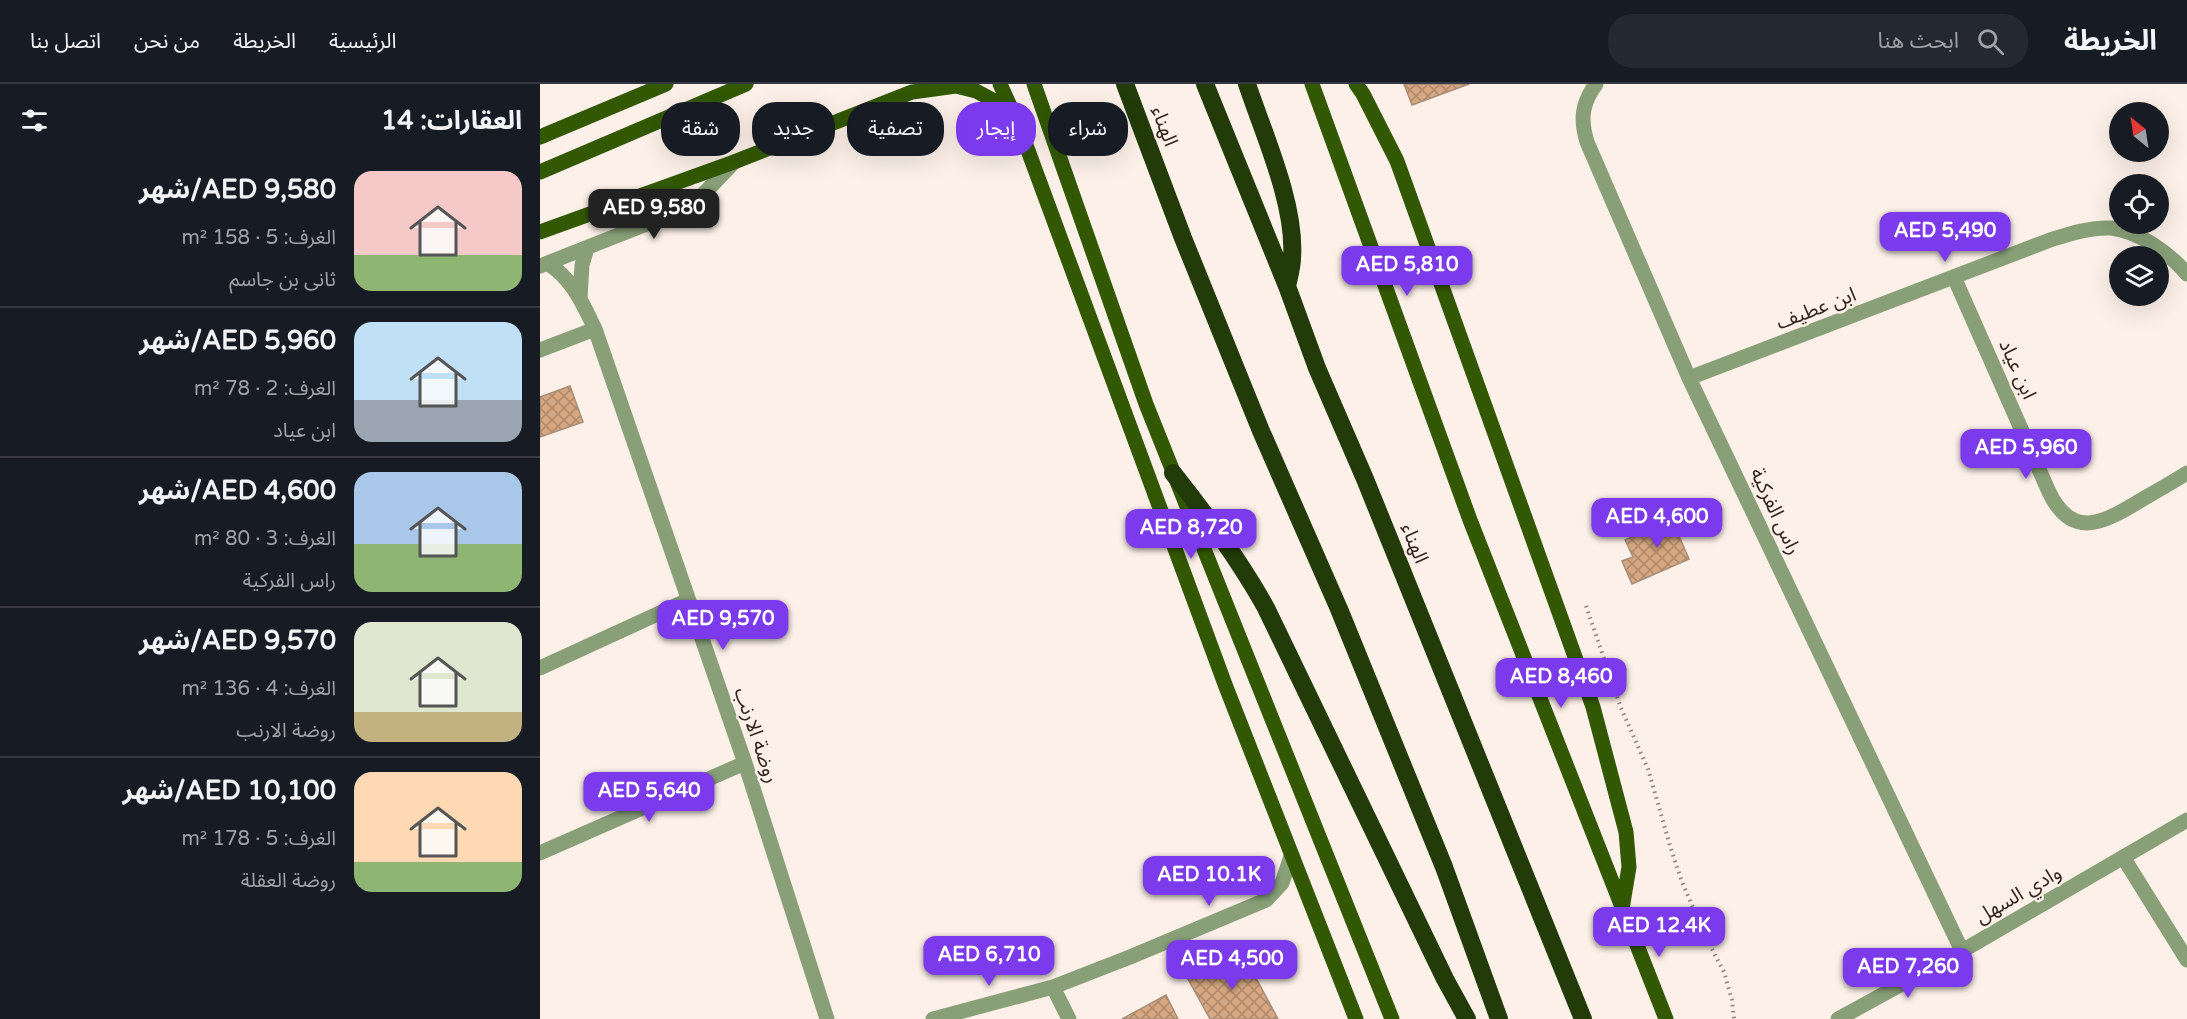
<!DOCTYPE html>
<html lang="ar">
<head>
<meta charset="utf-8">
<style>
	:root { --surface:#171b24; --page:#242831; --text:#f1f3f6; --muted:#9ea1a6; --line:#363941; --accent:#7c3aed }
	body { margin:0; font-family:"Varela Round","Noto Sans Arabic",sans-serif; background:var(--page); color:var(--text); direction:rtl; height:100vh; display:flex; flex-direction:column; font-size:22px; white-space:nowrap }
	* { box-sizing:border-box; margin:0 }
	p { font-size:20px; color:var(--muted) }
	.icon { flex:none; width:33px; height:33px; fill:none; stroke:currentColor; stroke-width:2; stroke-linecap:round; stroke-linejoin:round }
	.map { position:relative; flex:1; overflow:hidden; direction:ltr }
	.side { display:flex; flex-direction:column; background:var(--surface); width:540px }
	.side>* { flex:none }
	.banner { position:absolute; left:18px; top:18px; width:570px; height:54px; direction:rtl; display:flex; gap:12px }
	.needle { width:39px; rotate:330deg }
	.controls { position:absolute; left:1569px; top:18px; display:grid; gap:12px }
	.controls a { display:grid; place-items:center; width:60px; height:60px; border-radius:50%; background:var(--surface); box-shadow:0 6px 24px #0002; font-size:30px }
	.price { position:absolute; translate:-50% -51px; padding:0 14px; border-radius:12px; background:var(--accent); color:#fff; font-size:20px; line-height:39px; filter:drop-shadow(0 2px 3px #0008) }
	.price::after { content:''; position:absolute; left:50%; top:36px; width:18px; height:14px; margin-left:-9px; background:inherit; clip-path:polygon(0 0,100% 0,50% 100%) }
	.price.on { background:#222; color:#fff }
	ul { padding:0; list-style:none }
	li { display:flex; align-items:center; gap:18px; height:150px; padding:0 18px }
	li+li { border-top:2px solid var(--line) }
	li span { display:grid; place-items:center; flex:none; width:168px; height:120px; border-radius:18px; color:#555 }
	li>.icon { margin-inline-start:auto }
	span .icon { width:72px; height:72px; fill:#fffc; stroke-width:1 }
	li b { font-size:26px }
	h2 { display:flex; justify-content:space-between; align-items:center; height:72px; padding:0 18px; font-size:26px }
	.chip { padding:0 21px; border-radius:24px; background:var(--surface); box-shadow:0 6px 24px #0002; font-size:21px; line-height:54px }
	.chip.on { background:var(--accent); color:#fff }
	header { display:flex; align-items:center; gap:36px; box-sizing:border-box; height:84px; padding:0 30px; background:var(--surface); border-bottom:2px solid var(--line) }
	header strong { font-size:28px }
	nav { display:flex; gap:33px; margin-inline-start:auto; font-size:21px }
	.search { width:420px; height:54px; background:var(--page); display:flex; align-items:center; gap:15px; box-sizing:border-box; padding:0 21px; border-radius:24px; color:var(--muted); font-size:22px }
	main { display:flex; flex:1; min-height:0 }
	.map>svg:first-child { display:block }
	.building { fill:url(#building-cross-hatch); stroke:#a78e7a; stroke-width:1.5 }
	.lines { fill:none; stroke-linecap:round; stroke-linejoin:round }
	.path { stroke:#8c8179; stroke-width:4; stroke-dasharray:1.5 4.5; stroke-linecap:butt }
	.minor { stroke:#889f78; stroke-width:15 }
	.major { stroke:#325803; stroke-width:15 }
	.highway { stroke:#223b08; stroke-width:18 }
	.labels { text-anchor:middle; stroke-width:5; stroke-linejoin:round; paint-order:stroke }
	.street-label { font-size:20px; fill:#30251d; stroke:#fcf0e8 }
</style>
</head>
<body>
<header>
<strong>الخريطة</strong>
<div class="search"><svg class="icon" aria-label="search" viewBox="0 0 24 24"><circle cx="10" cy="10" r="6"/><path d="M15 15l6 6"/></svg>ابحث هنا</div>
<nav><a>الرئيسية</a><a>الخريطة</a><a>من نحن</a><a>اتصل بنا</a></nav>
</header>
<main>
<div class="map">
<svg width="1647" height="935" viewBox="0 0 1647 935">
	<defs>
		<pattern id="building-cross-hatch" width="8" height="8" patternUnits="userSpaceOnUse" patternTransform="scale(1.5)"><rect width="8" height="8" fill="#d6a781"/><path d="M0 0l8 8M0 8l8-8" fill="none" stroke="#ae8869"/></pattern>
	</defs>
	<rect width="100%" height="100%" fill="#fcf0e8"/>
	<path class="building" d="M864,0H929L872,21Z
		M30,302L43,338L0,353V313Z
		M1145,430L1153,446L1139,452L1149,475L1092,500L1082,477L1093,473L1085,456Z
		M701,866L738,935H670L648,895Z
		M626,911L638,935H582Z"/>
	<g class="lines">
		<path class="path" d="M1046,522L1081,624L1108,685L1131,765L1142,798L1167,856L1184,888L1192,916L1194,935"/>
		<path class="minor" d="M1056,0C1042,19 1040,35 1047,58L1149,294L1422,867
			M7,179C32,194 43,220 55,245L205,679L287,935
			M0,182L147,124L156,118L194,78
			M1414,193L1509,408C1532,456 1563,439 1598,418C1615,408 1631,399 1647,389
			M40,214L42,181L47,164
			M0,266L55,245
			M1149,294L1510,156C1529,150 1550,143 1571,144C1599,147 1629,169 1647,190
			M0,584L148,516
			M0,769L205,679
			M1583,773L1647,876
			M513,903L529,935
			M393,935L513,903L590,873L726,816L742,799L751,772
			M1298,935L1422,867L1647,736"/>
		<path class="major" d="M460,0L479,42L686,603L816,935
			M494,0L606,320L852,935
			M772,0L930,436L1126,935
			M816,0L823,10L857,77L1053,623L1086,748L1089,783L1082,825
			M0,53L126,0
			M0,88L206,0
			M0,148L194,78L372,8L416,2L436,7L451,15L473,36"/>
		<path class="highway" d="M585,0L643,154L721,347L799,525L904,783L959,935
			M665,0L747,202L777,284L825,395L1043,935
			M707,0C724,51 756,121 752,174C752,183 749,193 747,202
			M633,389C667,432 699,475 726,524L905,895L927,935"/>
	</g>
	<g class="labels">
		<g class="street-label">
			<text transform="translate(625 42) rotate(69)" y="7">الهناء</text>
			<text transform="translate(1276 224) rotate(-21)" y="7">ابن عطيف</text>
			<text transform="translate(1478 285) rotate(66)" y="7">ابن عياد</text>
			<text transform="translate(1236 427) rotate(65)" y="7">راس الفركية</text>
			<text transform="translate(875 459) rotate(68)" y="7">الهناء</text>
			<text transform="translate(217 651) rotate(71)" y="7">روضة الارنب</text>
			<text transform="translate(1478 810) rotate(-30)" y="7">وادي السهل</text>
		</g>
	</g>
</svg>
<div class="controls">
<a><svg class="needle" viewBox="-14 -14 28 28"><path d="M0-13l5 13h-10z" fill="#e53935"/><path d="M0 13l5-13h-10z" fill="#9ea1a6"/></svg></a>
<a><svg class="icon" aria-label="locate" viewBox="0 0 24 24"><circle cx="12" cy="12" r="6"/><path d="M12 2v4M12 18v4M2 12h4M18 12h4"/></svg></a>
<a><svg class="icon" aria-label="layers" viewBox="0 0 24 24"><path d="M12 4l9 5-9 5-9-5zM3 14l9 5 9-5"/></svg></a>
</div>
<b class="price on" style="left:114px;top:156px">AED 9,580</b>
<b class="price" style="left:1405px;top:179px">AED 5,490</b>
<b class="price" style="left:867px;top:213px">AED 5,810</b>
<b class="price" style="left:1486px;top:396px">AED 5,960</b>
<b class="price" style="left:1117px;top:465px">AED 4,600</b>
<b class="price" style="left:651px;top:476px">AED 8,720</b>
<b class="price" style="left:183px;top:567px">AED 9,570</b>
<b class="price" style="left:1021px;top:625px">AED 8,460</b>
<b class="price" style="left:109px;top:739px">AED 5,640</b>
<b class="price" style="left:669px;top:823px">AED 10.1K</b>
<b class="price" style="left:1119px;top:874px">AED 12.4K</b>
<b class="price" style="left:449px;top:903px">AED 6,710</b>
<b class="price" style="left:692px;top:907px">AED 4,500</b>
<b class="price" style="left:1368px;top:915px">AED 7,260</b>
<div class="banner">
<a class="chip">شراء</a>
<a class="chip on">إيجار</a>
<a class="chip">تصفية</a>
<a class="chip">جديد</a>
<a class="chip">شقة</a>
</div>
</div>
<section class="side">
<h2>العقارات: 14<svg class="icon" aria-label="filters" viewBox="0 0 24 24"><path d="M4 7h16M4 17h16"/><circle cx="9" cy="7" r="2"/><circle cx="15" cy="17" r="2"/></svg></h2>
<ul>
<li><span style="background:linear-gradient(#f6c9c9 70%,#8fb573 0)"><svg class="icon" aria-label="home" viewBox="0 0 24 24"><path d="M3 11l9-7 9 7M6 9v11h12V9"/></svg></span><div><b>AED 9,580/شهر</b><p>الغرف: 5 · 158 m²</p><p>ثانى بن جاسم</p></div></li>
<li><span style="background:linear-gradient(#bfe0f5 65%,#9aa5b1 0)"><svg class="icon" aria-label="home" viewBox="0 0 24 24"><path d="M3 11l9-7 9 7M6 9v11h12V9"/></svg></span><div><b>AED 5,960/شهر</b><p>الغرف: 2 · 78 m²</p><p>ابن عياد</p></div></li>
<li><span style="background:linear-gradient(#a9c7e8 60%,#8fb573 0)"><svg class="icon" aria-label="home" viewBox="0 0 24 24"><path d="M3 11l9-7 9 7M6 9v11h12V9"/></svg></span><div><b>AED 4,600/شهر</b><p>الغرف: 3 · 80 m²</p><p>راس الفركية</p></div></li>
<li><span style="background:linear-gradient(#dfe7d0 75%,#c2b280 0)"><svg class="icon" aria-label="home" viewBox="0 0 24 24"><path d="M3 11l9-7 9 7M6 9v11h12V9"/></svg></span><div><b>AED 9,570/شهر</b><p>الغرف: 4 · 136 m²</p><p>روضة الارنب</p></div></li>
<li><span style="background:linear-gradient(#ffd9b3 75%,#8fb573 0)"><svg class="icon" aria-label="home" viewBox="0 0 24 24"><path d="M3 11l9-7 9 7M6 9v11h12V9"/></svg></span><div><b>AED 10,100/شهر</b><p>الغرف: 5 · 178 m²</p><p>روضة العقلة</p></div></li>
</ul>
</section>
</main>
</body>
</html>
